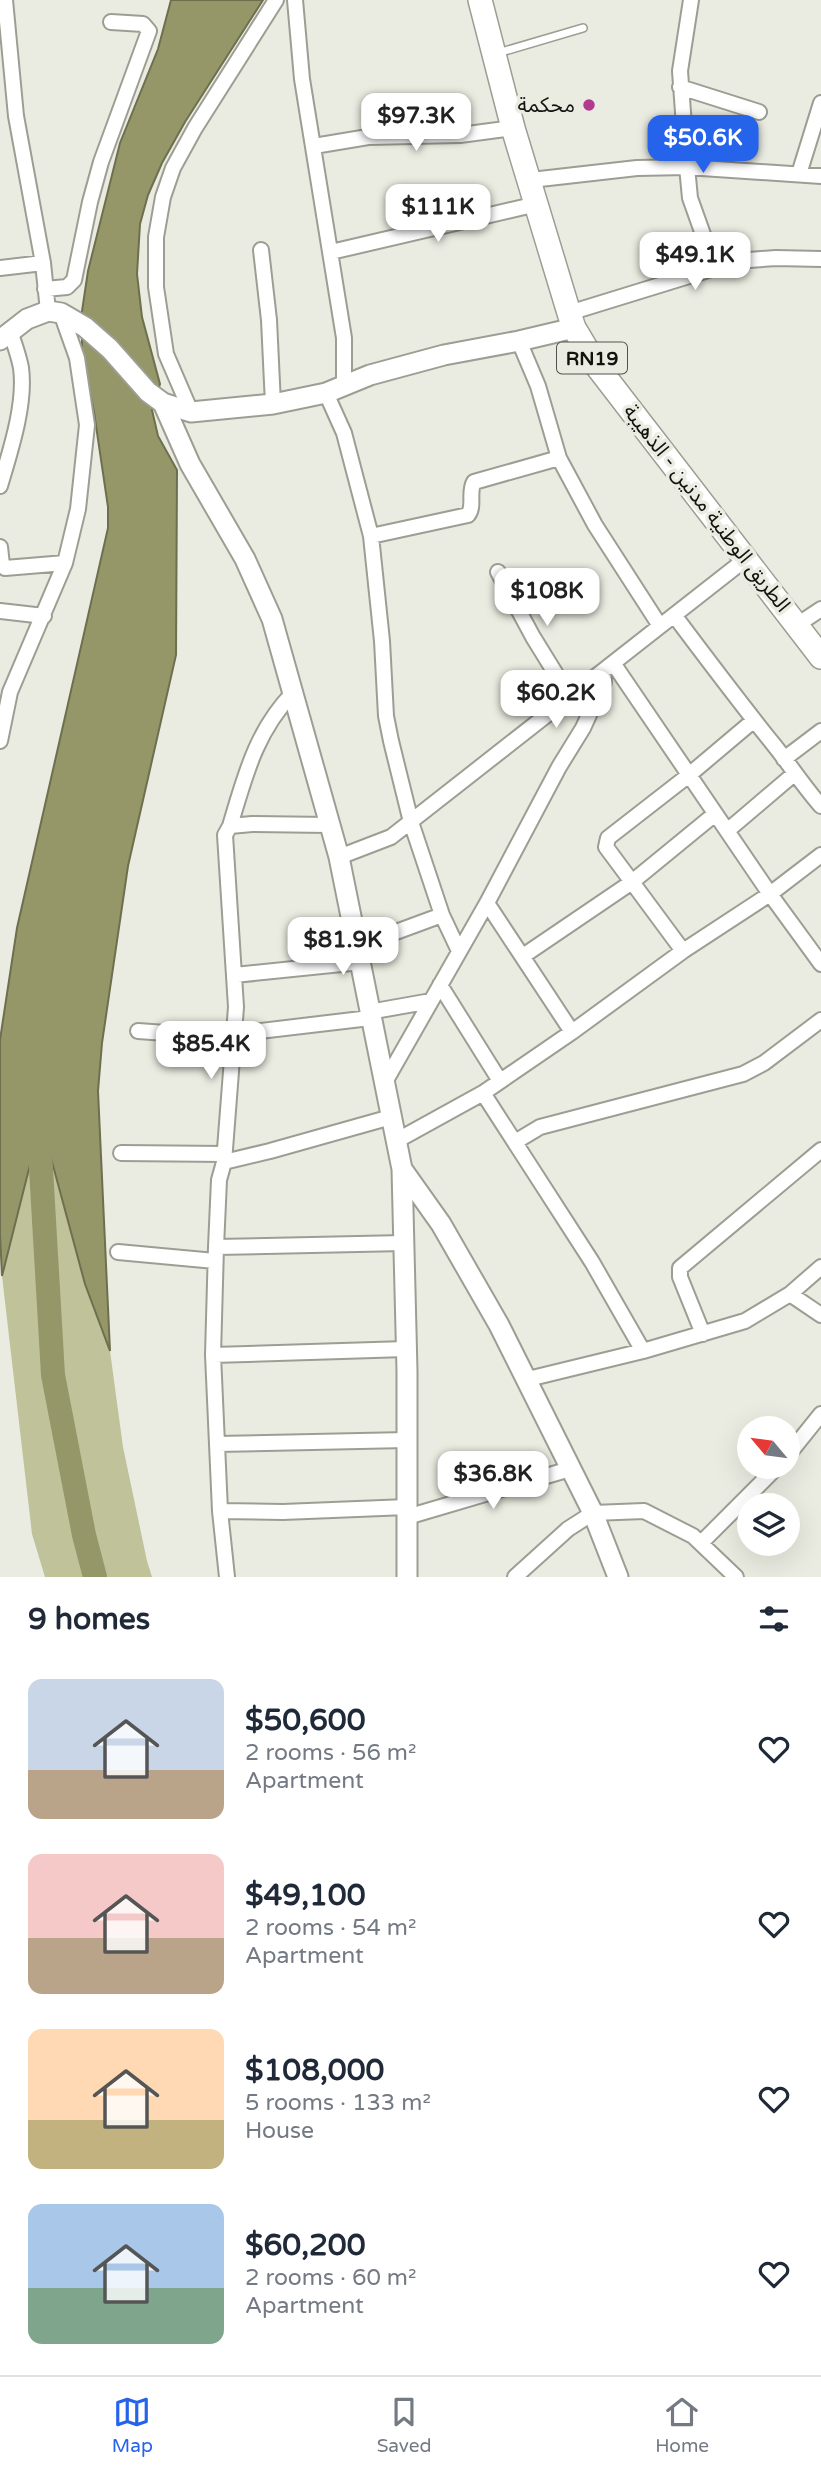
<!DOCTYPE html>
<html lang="en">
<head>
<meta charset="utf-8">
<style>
	:root { --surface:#fff; --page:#f2f2f3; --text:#1f2937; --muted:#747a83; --line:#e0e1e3; --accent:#2563eb }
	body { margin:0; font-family:"Varela Round","Noto Sans Arabic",sans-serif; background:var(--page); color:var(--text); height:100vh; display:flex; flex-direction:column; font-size:26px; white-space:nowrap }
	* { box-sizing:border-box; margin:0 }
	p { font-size:23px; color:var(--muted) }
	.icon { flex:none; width:38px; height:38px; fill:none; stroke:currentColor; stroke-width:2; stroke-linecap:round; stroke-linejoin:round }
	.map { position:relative; height:1577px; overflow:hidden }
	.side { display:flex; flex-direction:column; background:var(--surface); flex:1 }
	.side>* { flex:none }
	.needle { width:46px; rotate:299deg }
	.buttons { position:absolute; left:737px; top:1416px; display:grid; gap:14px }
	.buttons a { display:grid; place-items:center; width:63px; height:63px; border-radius:50%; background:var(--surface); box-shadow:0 7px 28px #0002; font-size:35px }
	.price { position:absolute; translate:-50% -60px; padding:0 16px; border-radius:14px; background:#fff; color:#222; font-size:23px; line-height:46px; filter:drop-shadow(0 2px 4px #0008) }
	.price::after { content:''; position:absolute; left:50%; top:42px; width:21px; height:16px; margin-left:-10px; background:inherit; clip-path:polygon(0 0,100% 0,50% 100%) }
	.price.current { background:var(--accent); color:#fff }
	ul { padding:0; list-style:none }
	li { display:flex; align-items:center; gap:21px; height:175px; padding:0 28px }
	li span { display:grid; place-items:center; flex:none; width:196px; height:140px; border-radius:14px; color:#555 }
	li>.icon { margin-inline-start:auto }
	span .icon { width:84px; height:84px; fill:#fffc; stroke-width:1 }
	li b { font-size:30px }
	h2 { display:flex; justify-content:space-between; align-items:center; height:84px; padding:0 28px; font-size:30px }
	.dock { display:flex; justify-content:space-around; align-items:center; height:98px; border-top:2px solid var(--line); background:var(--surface); font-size:19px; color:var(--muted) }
	.dock a { display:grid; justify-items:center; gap:4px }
	.dock .current { color:var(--accent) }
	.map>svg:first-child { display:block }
	.green { fill:#c0c29a }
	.water { fill:#959769; stroke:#6e6f4e; stroke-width:2 }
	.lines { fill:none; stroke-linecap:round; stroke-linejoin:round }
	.river { stroke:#959769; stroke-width:24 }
	.lane-casing { stroke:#9d9e93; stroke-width:10 }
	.street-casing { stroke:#9d9e93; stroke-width:18 }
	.secondary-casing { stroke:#9d9e93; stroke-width:23 }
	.primary-casing { stroke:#9d9e93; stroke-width:26 }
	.lane { stroke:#fff; stroke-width:7 }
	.street { stroke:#fff; stroke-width:14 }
	.secondary { stroke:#fff; stroke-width:19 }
	.primary { stroke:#fff; stroke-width:23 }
	.poi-dot { fill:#b23a8f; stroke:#ebece1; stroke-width:2.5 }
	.labels { text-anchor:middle; stroke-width:7; stroke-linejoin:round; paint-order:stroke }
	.shield { fill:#ebece1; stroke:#53534e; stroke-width:2 }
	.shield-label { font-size:19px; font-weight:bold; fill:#12120f }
	.poi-label { font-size:21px; fill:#12120f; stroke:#ebece1; text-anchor:end }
	.street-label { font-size:21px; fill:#12120f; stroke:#ebece1 }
</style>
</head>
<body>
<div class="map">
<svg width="821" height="1577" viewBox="0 0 821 1577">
	<rect width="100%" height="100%" fill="#ebece1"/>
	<path class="green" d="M38,1132L51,1158L85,1284L110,1351L123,1447L147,1561L152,1577H45L32,1534L2,1276Z"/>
	<path class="water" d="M171,0H263L185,122L162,163L148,195L140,224L137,274L142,317L160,384L152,410L158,436L177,470L176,655L128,866L102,1043L98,1091L110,1351L85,1284L51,1158L38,1133L2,1276L0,1235V1040L3,1020L17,928L108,528V507L94,412L82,355V311L88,271L120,143L158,49Z"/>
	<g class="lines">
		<path class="river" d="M37,1100L53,1375L84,1535L95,1577"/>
		<defs>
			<path id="lane" d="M498,53L583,28"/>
			<path id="street" d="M5,0L16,116L43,263L48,311
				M295,0L302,79L344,338V385
				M680,87L759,112
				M314,146L368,137L460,135L513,128
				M799,174L821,103
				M531,180L637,168L687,167L680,71L691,0
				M261,250L269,320L273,404
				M331,252L537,204
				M0,268L43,263
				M715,268L690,198L687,167L821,176
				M45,289L67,287L74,280L90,202L101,162L149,31L143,24L111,22
				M569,313L715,268L749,260L776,258L821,259
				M519,341L538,386L559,458L595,525L660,626
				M326,393L344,433L371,536L382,641L386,716L391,741L411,822L442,915L459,951
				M191,412L166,354L156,287V237L163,197L173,168L195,128L276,0
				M0,486C10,452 26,404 21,368C19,356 14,343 10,331
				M371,536L468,515C475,506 468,492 474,482L559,458
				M0,547L2,565L5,568L65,563
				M498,572L533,637L570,697
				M0,611L44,616
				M674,615C707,659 740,703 774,745C790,765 804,787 821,806
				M797,625L821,609
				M613,663L770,894L821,964
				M0,741L10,692L65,563L78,509L87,425L77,358L61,313
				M784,759L821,731
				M329,825L252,824L230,826L225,835L236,1007L224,1162L219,1180L216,1247L404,1243
				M230,826C245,776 256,731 293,693
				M727,831L794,774
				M339,857L391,837L747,558
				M487,903L572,1032
				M358,946L442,915
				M683,951L632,882L715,814
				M523,956L632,882L606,847L608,838L689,775L753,721
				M235,975L361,962
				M440,985L500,1081
				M369,1012L431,1001
				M138,1031L208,1036L235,1034L370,1018
				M385,1082L487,903L559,767L583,728L604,682L603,671
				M483,1093L592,1262L643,1351
				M396,1141L483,1093L572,1032L683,951L770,894L821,855
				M515,1142L540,1127L743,1074L764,1063L821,1020
				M121,1153L225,1154
				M224,1162L270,1151L391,1117
				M216,1247L213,1355L220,1511L227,1577
				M118,1252L215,1261
				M790,1294L821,1315
				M703,1334L680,1277V1268L821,1150
				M213,1355L406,1349
				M528,1379L643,1351L745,1321L790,1294L821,1267
				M217,1444L407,1440
				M788,1455L821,1414
				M220,1511L283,1512L407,1507
				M407,1517L570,1469
				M701,1543L778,1466
				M515,1577L568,1529L593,1513L644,1511L693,1536L736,1577"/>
			<path id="secondary" d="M0,340L27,319L48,311L61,313L85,327L110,349L148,392L163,403L191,412L273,404L326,393L370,375L444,355L519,341L574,328
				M163,403L190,464L245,559L272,619L339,857L402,1169L407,1371V1577
				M402,1169L441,1224L499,1325L593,1513L618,1577"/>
			<path id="primary" d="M480,0L513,128L569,313L574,328L596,365L821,657"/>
		</defs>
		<use href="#lane" class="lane-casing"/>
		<use href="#street" class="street-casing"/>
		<use href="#secondary" class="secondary-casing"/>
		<use href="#primary" class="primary-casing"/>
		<use href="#lane" class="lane"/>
		<use href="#street" class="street"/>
		<use href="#secondary" class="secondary"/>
		<use href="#primary" class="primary"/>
	</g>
	<circle class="poi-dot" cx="589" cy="105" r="7"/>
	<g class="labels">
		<rect class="shield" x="557" y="342.5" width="70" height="31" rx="5"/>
		<g class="shield-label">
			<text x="592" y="365">RN19</text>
		</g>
		<g class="poi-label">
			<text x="575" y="112">محكمة</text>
		</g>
		<g class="street-label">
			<text transform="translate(707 508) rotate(52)" y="7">الطريق الوطنية مدنين - الذهيبة</text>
		</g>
	</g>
</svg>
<div class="buttons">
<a><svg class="needle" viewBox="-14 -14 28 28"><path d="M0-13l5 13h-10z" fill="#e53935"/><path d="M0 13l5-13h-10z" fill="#747a83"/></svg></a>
<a><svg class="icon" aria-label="layers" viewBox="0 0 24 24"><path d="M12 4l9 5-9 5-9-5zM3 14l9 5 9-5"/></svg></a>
</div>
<b class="price" style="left:416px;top:153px">$97.3K</b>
<b class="price current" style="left:703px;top:175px">$50.6K</b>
<b class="price" style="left:438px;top:244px">$111K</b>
<b class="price" style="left:695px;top:292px">$49.1K</b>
<b class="price" style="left:547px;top:628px">$108K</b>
<b class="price" style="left:556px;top:730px">$60.2K</b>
<b class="price" style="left:343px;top:977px">$81.9K</b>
<b class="price" style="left:211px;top:1081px">$85.4K</b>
<b class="price" style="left:493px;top:1511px">$36.8K</b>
</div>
<section class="side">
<h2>9 homes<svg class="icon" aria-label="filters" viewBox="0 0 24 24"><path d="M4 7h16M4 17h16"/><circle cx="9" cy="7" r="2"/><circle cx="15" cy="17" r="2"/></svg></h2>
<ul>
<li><span style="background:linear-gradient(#c9d6e8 65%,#b9a48a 0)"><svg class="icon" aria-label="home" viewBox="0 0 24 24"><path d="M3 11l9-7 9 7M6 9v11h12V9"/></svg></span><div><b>$50,600</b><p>2 rooms · 56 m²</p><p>Apartment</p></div><svg class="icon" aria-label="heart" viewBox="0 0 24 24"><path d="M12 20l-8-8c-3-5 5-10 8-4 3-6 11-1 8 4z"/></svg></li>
<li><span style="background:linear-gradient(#f6c9c9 60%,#b9a48a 0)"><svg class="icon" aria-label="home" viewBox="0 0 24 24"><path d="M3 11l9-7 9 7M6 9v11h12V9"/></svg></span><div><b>$49,100</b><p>2 rooms · 54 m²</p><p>Apartment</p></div><svg class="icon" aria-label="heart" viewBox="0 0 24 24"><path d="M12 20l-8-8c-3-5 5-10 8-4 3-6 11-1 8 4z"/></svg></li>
<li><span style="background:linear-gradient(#ffd9b3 65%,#c2b280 0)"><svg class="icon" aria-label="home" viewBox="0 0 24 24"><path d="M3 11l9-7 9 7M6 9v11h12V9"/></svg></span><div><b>$108,000</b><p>5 rooms · 133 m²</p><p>House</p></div><svg class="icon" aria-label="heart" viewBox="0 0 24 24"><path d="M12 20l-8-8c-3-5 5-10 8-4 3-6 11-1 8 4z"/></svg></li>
<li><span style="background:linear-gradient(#a9c7e8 60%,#7fa58c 0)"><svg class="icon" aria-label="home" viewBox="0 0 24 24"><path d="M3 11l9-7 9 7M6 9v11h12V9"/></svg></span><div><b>$60,200</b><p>2 rooms · 60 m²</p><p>Apartment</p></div><svg class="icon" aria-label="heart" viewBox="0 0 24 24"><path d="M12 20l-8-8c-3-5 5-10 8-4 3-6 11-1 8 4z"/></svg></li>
</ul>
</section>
<nav class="dock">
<a class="current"><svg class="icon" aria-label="map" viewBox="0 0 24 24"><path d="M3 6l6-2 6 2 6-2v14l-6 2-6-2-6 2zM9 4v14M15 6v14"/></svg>Map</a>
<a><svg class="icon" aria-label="saved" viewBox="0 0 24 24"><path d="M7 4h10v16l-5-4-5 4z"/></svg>Saved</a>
<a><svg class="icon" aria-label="home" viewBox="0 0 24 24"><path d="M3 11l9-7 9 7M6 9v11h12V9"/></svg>Home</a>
</nav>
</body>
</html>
